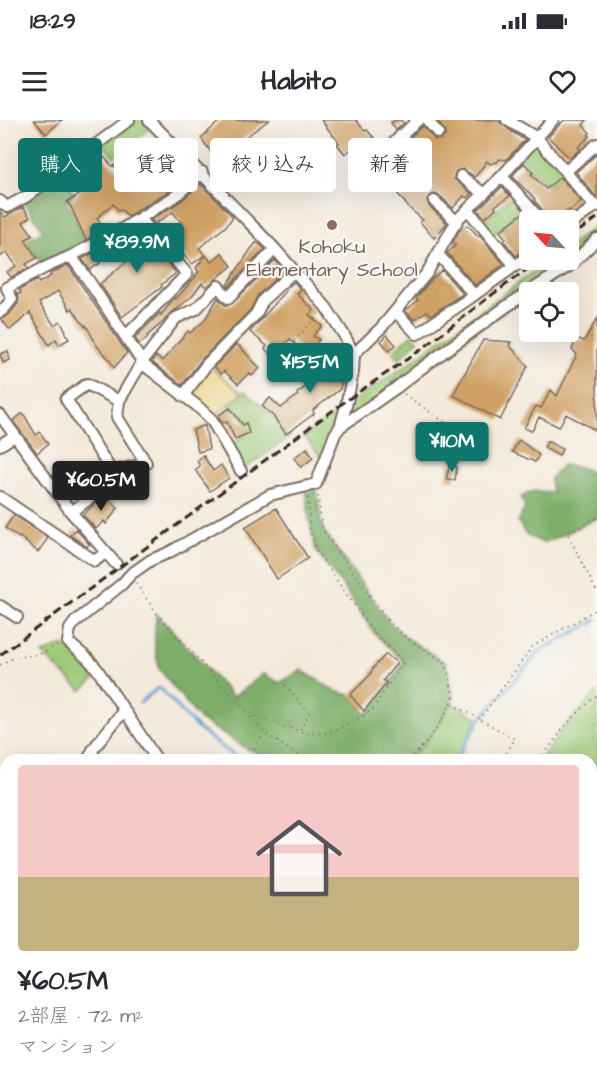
<!DOCTYPE html>
<html lang="ja">
<head>
<meta charset="utf-8">
<style>
	:root { --surface:#fff; --page:#f2f2f3; --text:#2b2b33; --muted:#7c7c81; --accent:#0f766e }
	body { margin:0; font-family:"Architects Daughter","Klee One",sans-serif; background:var(--page); color:var(--text); height:100vh; display:flex; flex-direction:column; font-size:22px; white-space:nowrap }
	* { box-sizing:border-box; margin:0 }
	p { font-size:20px; color:var(--muted) }
	.icon { flex:none; width:33px; height:33px; fill:none; stroke:currentColor; stroke-width:2; stroke-linecap:round; stroke-linejoin:round }
	.map { position:relative; flex:1; overflow:hidden }
	.side { position:absolute; left:0px; top:634px; width:597px; height:332px; display:flex; flex-direction:column; background:var(--surface); border-radius:18px 18px 0 0; box-shadow:0 6px 24px #0002 }
	.side>* { flex:none }
	.hud { position:absolute; left:18px; top:18px; width:561px; height:54px; display:flex; gap:12px }
	.needle { width:39px; rotate:296deg }
	.tools { position:absolute; left:519px; top:90px; display:grid; gap:12px }
	.tools a { display:grid; place-items:center; width:60px; height:60px; border-radius:6px; background:var(--surface); box-shadow:0 6px 24px #0002; font-size:30px }
	.price { position:absolute; translate:-50% -51px; padding:0 14px; border-radius:6px; background:var(--accent); color:#fff; font-size:20px; line-height:39px; filter:drop-shadow(0 2px 3px #0008) }
	.price::after { content:''; position:absolute; left:50%; top:36px; width:18px; height:14px; margin-left:-9px; background:inherit; clip-path:polygon(0 0,100% 0,50% 100%) }
	.price.current { background:#222; color:#fff }
	ul { padding:0; list-style:none }
	li { display:grid; align-content:center; gap:12px; height:318px; padding:0 18px }
	li span { display:grid; place-items:center; height:186px; border-radius:6px; color:#555 }
	li>.icon { margin-inline-start:auto }
	span .icon { width:108px; height:108px; fill:#fffc; stroke-width:1 }
	li b { font-size:26px }
	.tag { padding:0 21px; border-radius:6px; background:var(--surface); box-shadow:0 6px 24px #0002; font-size:21px; line-height:54px }
	.tag.current { background:var(--accent); color:#fff }
	.status { display:flex; justify-content:space-between; align-items:center; height:42px; padding:0 30px; background:var(--surface); direction:ltr }
	.status svg { height:16px; fill:currentColor }
	header { display:flex; justify-content:space-between; align-items:center; height:78px; padding:0 18px; background:var(--surface); font-size:27px; font-weight:700 }
	.map>svg:first-child { display:block }
	.green { fill:#9cc977; stroke:#6c7a4a; stroke-width:1.5 }
	.forest { fill:#7dad68; stroke:#5c6c43; stroke-width:1.5 }
	.sand { fill:#eeda9e; stroke:#94825e; stroke-width:1.5 }
	.lines { fill:none; stroke-linecap:round; stroke-linejoin:round }
	.stream { stroke:#69a1d8; stroke-width:3 }
	.building { fill:#d0a165 }
	.minor-casing { stroke:#7c6d60; stroke-width:14 }
	.tertiary-casing { stroke:#7c6d60; stroke-width:16 }
	.path { stroke:#7c6d60; stroke-width:1.5; stroke-dasharray:1.5 4.5; stroke-linecap:butt }
	.minor { stroke:#fff; stroke-width:10 }
	.tertiary { stroke:#fff; stroke-width:14 }
	.rail { stroke:#3b2a1e; stroke-width:3; stroke-dasharray:9 4.5; stroke-linecap:butt }
	.education-dot { fill:#8d6e63; stroke:#f6f6f2; stroke-width:2 }
	.labels { text-anchor:middle; stroke-width:4.5; stroke-linejoin:round; paint-order:stroke }
	.education-label { font-size:20px; fill:#785e54; stroke:#f6f6f2 }
</style>
</head>
<body>
<div class="status"><b>18:29</b><svg viewBox="0 0 49 12"><path d="M0 12V9h3v3zM5 12V6h3v6zM10 12V3h3v9zM15 12V0h3v12zM26 1h20v11H26zM47 4h2v5h-2z"/></svg></div>
<header><svg class="icon" aria-label="menu" viewBox="0 0 24 24"><path d="M4 6h16M4 12h16M4 18h16"/></svg>Habito<svg class="icon" aria-label="heart" viewBox="0 0 24 24"><path d="M12 20l-8-8c-3-5 5-10 8-4 3-6 11-1 8 4z"/></svg></header>
<div class="map">
<svg width="597" height="965" viewBox="0 0 597 965">
	<rect width="100%" height="100%" fill="#f6f6f2"/>
	<filter id="ink" filterUnits="userSpaceOnUse"><feTurbulence type="fractalNoise" baseFrequency=".0167" numOctaves="2"/><feDisplacementMap in="SourceGraphic" scale="12" xChannelSelector="R" yChannelSelector="G"/><feConvolveMatrix kernelMatrix="1 2 1 2 8 2 1 2 1" color-interpolation-filters="sRGB"/></filter>
	<filter id="wash" filterUnits="userSpaceOnUse"><feTurbulence type="fractalNoise" baseFrequency=".008" numOctaves="4" result="noise"/><feDisplacementMap in="SourceGraphic" scale="24" xChannelSelector="R" yChannelSelector="G"/><feGaussianBlur stdDeviation="1.35" result="paint"/><feColorMatrix in="noise" values="0 0 0 0 0 0 0 0 0 0 0 0 0 0 0 0 0 1.4 0 .05"/><feComposite in="paint" operator="in"/></filter>
	<g filter="url(#wash)">
		<rect width="100%" height="100%" fill="#f4eadb"/>
		<path class="green" d="M129,0H149L154,5L114,37L100,22Z
			M537,18L566,51L548,67L518,37Z
			M516,72L528,86L491,117L480,105Z
			M597,105V119L572,144L340,307L325,342L304,316L346,286L408,244L550,140H568L569,126Z
			M411,215L418,220L399,239L393,232Z
			M245,271L273,296L288,318L241,351L227,327L249,313L243,298L229,285Z
			M63,525L85,541L97,556L82,571L42,534Z
			M597,572V755L591,751V640H540L565,606Z
			M451,583L480,599L456,640H404C425,631 440,603 451,583Z"/>
		<path class="forest" d="M59,53L75,74L65,82L73,92L87,127L44,148L27,121L43,110L22,79Z
			M562,345L583,348L597,356V398L567,413L543,423L526,415L518,402L525,387L521,377L533,371L552,373L550,359Z
			M316,364L321,402L324,411L337,430L390,503L407,518L446,543L454,578C442,599 426,630 404,640H286L251,631L200,600L159,549L155,529V506L157,494L233,577L263,554L280,563L301,550L335,571L350,575L366,594L372,589L404,542L374,513L344,468L316,431L309,400L306,367Z"/>
		<path class="sand" d="M207,244L242,273L211,299L184,276Z"/>
		<g class="lines">
			<path class="stream" d="M140,583L159,567L198,609L240,640
				M456,640L480,599L540,531L597,500"/>
		</g>
		<g id="blocks">
			<path class="building" d="M34,0H62L46,14Z
				M221,0H269L216,39L201,18Z
				M321,0H356L365,11L367,10L376,20L366,29L363,28L361,31L356,26L345,34L337,24L339,23Z
				M395,0H400L404,3L396,10L391,3Z
				M437,0H497L512,12L525,20L506,40L500,39L496,43L494,42L491,44L487,41L475,57L463,49L456,51L454,56V59L471,73L467,78L464,76L453,88L439,75L435,74L429,76L427,80L429,86L447,103L434,118L420,102L423,100L409,88L398,74L411,63L417,62L419,55L418,51L398,29L400,27L415,40L422,39L424,35V31L411,17L422,6L435,20L442,19L445,16V11Z
				M564,0H587L583,5L590,13L588,15L590,16L578,27L580,29L570,38L548,17Z
				M165,27L190,53L172,69L128,96L121,89L119,91L113,84L97,98L106,110L86,120L71,87L67,82L79,75L77,73L80,71L68,55L94,35L97,39L103,36L112,46L114,45L120,54L123,52L127,57Z
				M597,34V78L576,52Z
				M524,43L533,53L531,54L546,69L560,57L581,81L570,91L569,90L556,100H551L534,80L535,79L512,56Z
				M201,64L233,97L225,107L199,128L205,135L192,144L165,115L182,104L173,92L155,104L151,100L181,81Z
				M502,67L510,76L495,86L496,88L485,98L478,90Z
				M23,87L30,97L23,102L33,115L25,120L37,138L26,144L29,148L11,157L7,152L16,146L7,132L0,137V92L5,97Z
				M524,92L531,100H530V124L516,136L504,121L506,119L500,111Z
				M468,105L478,116L479,115L504,144L475,165L447,133L456,125L453,122L459,111Z
				M138,108L176,153L161,165L162,167L122,197L100,164L127,141L115,127Z
				M257,122L265,129L228,167L227,165L251,129Z
				M108,125L110,129L97,139L100,143L90,150L82,139Z
				M222,133L232,146L206,167L202,163L192,176L177,189L170,193L163,202L147,216L148,218L139,224L135,218L160,193L161,195L174,178L176,179L196,156L195,155L199,152L196,148L206,135L211,142Z
				M275,140L284,150L258,175L250,190L202,239L182,265L152,242L156,236L162,241L188,211L190,213L204,201L218,178L225,185H229L233,183Z
				M68,145L127,233L114,248L109,239L97,226L86,205L85,207L72,188L70,190L58,171L39,183L54,205L60,201L66,211L65,213L69,219L59,225L56,219L49,225L30,193L10,210L1,199L9,195L18,184L19,179L18,174L21,173L19,170L37,160L39,163L51,156L50,154Z
				M442,150L463,174L431,195L427,191L414,200L406,191L418,180L416,178L432,159Z
				M294,162L301,169L297,174L314,190L309,195L322,206L313,216L319,220L306,234L290,219L272,236L265,229L267,226L250,212L286,171L285,170Z
				M597,199V311L566,294L559,307L539,297L532,311L524,308L536,286L541,288L551,270L557,276L577,234L572,230L576,218L584,221Z
				M387,215L396,225L389,231L381,221Z
				M483,220L511,222L509,225L528,246L500,300L453,275Z
				M237,224L260,248L252,256L249,253L238,264L224,251L221,254L214,247Z
				M341,226L346,234L340,269L313,290L314,294L286,314L273,296L262,286L270,278L281,288L298,275L297,273L327,252L320,242Z
				M8,231L10,240L3,243L0,234Z
				M230,288L243,305L246,303L249,313L235,319L227,302L223,303L219,298V295Z
				M23,293L36,315L40,312L48,324L37,333L13,301Z
				M205,305L209,329L198,332L193,310Z
				M519,320L539,335L535,342L512,332Z
				M547,321L562,329L559,336L544,328Z
				M307,328L313,338L301,347L294,338Z
				M203,335L213,351L221,345L229,358L210,371L195,350L200,346L197,341Z
				M450,344L457,347L455,360L446,359Z
				M103,374L118,388L106,404L104,401L96,409L83,395L98,381Z
				M276,388L308,438L277,459L245,407Z
				M14,395L48,418L38,432L20,417L19,418L5,408Z
				M76,409L89,424L87,427L70,415Z
				M386,534L397,543L383,560L387,563L364,591L350,575L369,556L374,547Z"/>
		</g>
	</g>
	<g filter="url(#ink)">
		<use href="#blocks" fill-opacity="0" stroke="#7c6d60" stroke-width="1.5"/>
		<g class="lines">
			<defs>
				<path id="minor" d="M149,0L275,129L326,187L344,215L354,234L353,252L346,286L340,307
					M427,0L438,13
					M507,0L537,18L595,87
					M400,16L417,33
					M387,28L412,56
					M369,46L418,0
					M566,51L597,24
					M461,56L484,74
					M502,56L541,100
					M0,81L7,87L27,76L129,0
					M434,81L457,102
					M468,90L515,146
					M568,106L597,85
					M438,134L474,175
					M71,136L91,164L144,245L196,285L211,299L241,351
					M395,191L417,214L470,178L530,135
					M0,192L4,189L12,179L7,168L44,148L71,136L114,114L177,75L202,52
					M126,216L187,154L140,98
					M354,234L382,207L427,153L453,107L460,97L502,56L553,0
					M183,276L207,244L256,194L263,180L294,151
					M119,281L117,297L146,343L112,352L66,279L87,264L119,281L142,242L176,198L196,189L218,166L228,178L275,129
					M0,295L71,392L116,444
					M0,325L14,316
					M0,377L95,441L106,432
					M71,392L92,377L105,356L112,352
					M0,486L17,497
					M88,640L94,628L124,590
					M157,640L97,549L88,539L68,522L70,509L75,502L122,464L131,454L151,440L168,433L270,375L316,364L335,314L340,307L396,268L419,250L507,186L572,144L597,119
					M0,672L6,676
					M591,784H592
					M591,824L597,826
					M591,881L597,882
					M591,922L597,923
					M591,941L597,931
					M0,958L6,956
					M43,960L45,965
					M313,960L316,965
					M566,960L577,964
					M236,965L240,960"/>
				<path id="tertiary" d="M0,808L6,810
					M150,965L155,960"/>
			</defs>
			<use href="#minor" class="minor-casing"/>
			<use href="#tertiary" class="tertiary-casing"/>
			<path class="path" d="M294,221L319,194
				M404,274L449,305
				M318,376L321,402L324,411L337,430L390,503L407,518L446,543L454,578C441,600 428,629 404,640
				M597,398L567,413L597,472
				M136,463L157,494L244,589L263,600L309,614L333,612L366,594L372,590L404,542L374,513L316,431L310,410L308,377
				M0,545C16,534 22,538 39,534C45,533 51,528 57,526
				M285,565L309,593L300,610
				M452,584L480,599L532,527L597,489
				M247,592L265,613L305,640
				M481,600L515,619L502,640
				M254,629L264,613
				M540,640L565,606L592,579L597,576
				M591,698L597,702"/>
			<use href="#minor" class="minor"/>
			<use href="#tertiary" class="tertiary"/>
			<path class="rail" d="M568,119L597,98
				M0,535L347,280L422,229L493,174L540,140"/>
		</g>
	</g>
	<circle class="education-dot" cx="332" cy="105" r="6"/>
	<g class="labels">
		<g class="education-label">
			<text x="332" y="133">Kohoku<tspan x="332" dy="23">Elementary School</tspan></text>
		</g>
	</g>
</svg>
<div class="tools">
<a><svg class="needle" viewBox="-14 -14 28 28"><path d="M0-13l5 13h-10z" fill="#e53935"/><path d="M0 13l5-13h-10z" fill="#7c7c81"/></svg></a>
<a><svg class="icon" aria-label="locate" viewBox="0 0 24 24"><circle cx="12" cy="12" r="6"/><path d="M12 2v4M12 18v4M2 12h4M18 12h4"/></svg></a>
</div>
<b class="price" style="left:137px;top:154px">¥89.9M</b>
<b class="price" style="left:310px;top:274px">¥155M</b>
<b class="price" style="left:452px;top:353px">¥110M</b>
<b class="price current" style="left:101px;top:392px">¥60.5M</b>
<div class="hud">
<a class="tag current">購入</a>
<a class="tag">賃貸</a>
<a class="tag">絞り込み</a>
<a class="tag">新着</a>
</div>
<section class="side">
<ul>
<li><span style="background:linear-gradient(#f6c9c9 60%,#c2b280 0)"><svg class="icon" aria-label="home" viewBox="0 0 24 24"><path d="M3 11l9-7 9 7M6 9v11h12V9"/></svg></span><div><b>¥60.5M</b><p>2部屋 · 72 m²</p><p>マンション</p></div></li>
</ul>
</section>
</div>
</body>
</html>
